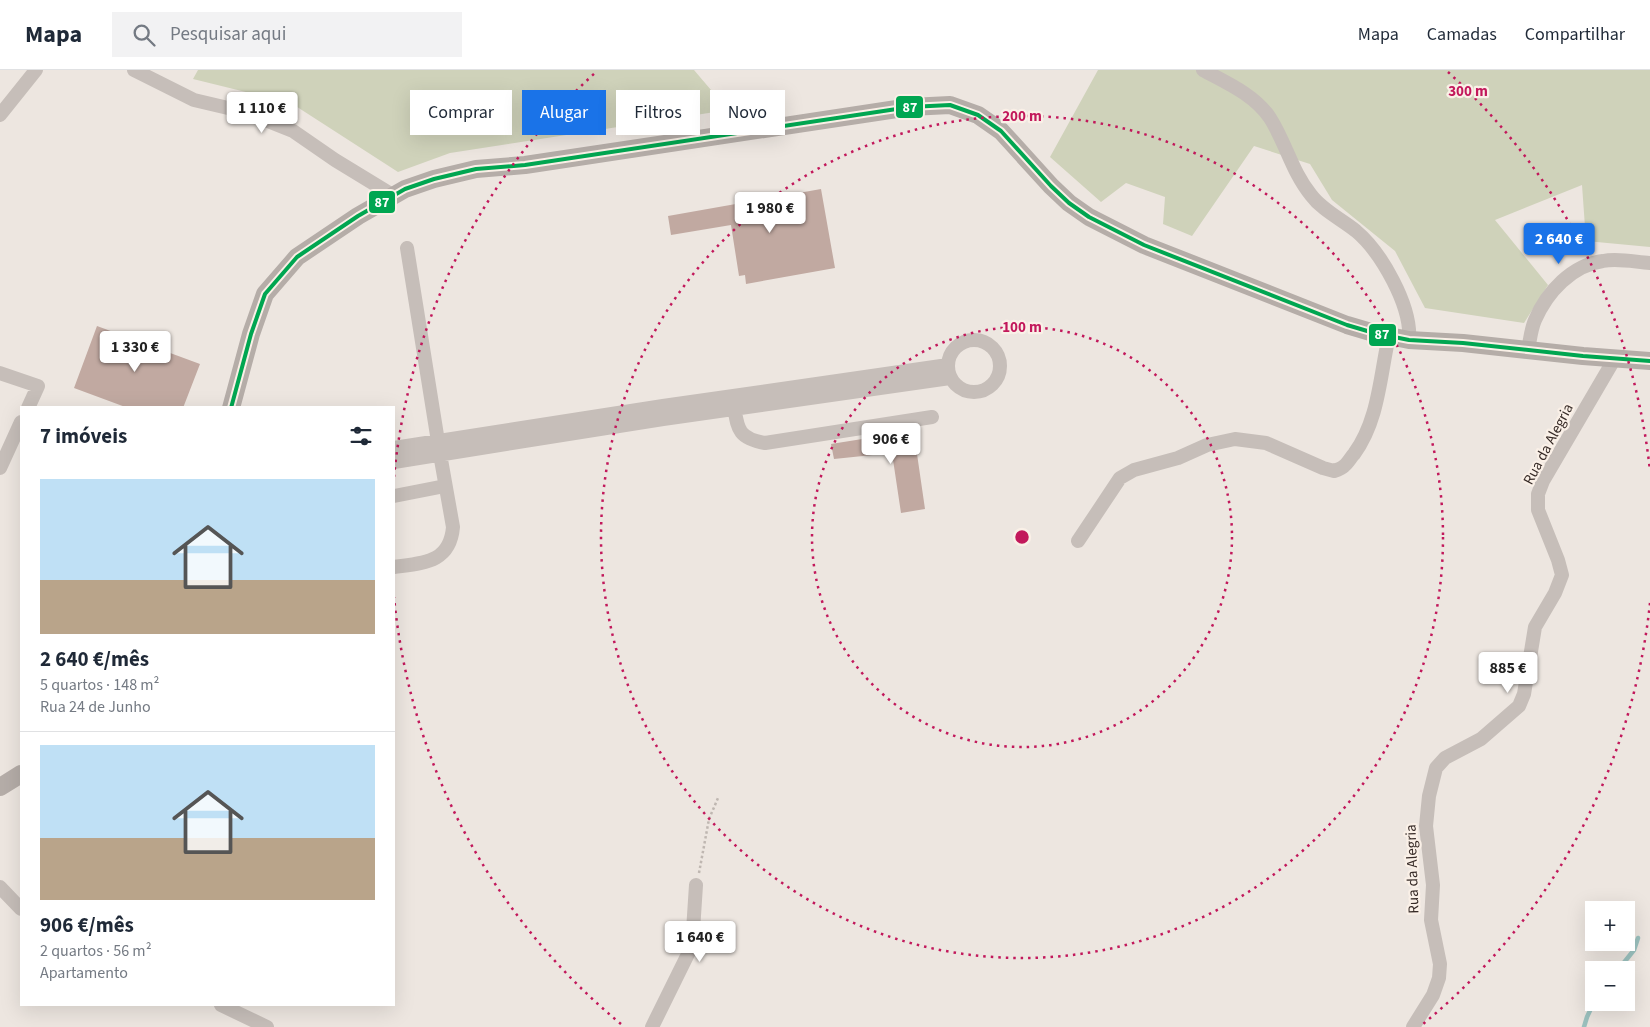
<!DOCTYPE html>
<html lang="pt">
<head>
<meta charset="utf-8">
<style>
	:root { --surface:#fff; --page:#f2f2f3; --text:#1f2937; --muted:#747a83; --line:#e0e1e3; --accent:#1a73e8 }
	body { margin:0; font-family:"Source Sans 3",sans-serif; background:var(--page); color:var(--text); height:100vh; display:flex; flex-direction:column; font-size:19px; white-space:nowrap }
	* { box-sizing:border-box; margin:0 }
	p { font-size:16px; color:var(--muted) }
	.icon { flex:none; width:28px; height:28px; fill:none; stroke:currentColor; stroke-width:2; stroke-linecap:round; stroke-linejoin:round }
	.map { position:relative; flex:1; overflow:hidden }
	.drawer { position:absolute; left:20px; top:336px; width:375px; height:600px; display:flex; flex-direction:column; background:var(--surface); border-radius:0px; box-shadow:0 5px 20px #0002 }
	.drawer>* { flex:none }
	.guide { position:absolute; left:410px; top:20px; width:475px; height:45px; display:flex; gap:10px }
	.fabs { position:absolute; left:1585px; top:831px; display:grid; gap:10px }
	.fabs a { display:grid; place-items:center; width:50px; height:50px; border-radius:0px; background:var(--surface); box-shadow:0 5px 20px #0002; font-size:25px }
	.price { position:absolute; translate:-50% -42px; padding:0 11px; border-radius:5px; background:#fff; color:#222; font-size:16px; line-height:32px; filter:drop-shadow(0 1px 2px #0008) }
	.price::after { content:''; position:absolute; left:50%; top:30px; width:15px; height:11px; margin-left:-8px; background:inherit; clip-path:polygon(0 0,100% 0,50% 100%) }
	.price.active { background:var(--accent); color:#fff }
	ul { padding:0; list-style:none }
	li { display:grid; align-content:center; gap:10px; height:265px; padding:0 20px }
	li+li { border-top:1px solid var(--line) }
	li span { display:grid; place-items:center; height:155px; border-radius:0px; color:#555 }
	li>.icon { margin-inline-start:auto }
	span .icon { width:90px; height:90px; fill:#fffc; stroke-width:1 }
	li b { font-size:21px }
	h2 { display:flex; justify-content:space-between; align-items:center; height:60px; padding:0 20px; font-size:21px }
	.pill { padding:0 18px; border-radius:0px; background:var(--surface); box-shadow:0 5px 20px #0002; font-size:18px; line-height:45px }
	.pill.active { background:var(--accent); color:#fff }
	header { display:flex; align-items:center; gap:30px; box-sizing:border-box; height:70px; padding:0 25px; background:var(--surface); border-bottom:1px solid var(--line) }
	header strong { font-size:24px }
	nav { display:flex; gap:28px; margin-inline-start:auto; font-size:18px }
	.search { width:350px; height:45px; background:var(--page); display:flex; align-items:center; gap:12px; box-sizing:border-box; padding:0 18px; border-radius:0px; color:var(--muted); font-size:19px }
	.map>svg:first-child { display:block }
	.green { fill:#cfd2ba }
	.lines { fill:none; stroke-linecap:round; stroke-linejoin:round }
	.stream { stroke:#9bc1be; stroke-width:4.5 }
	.building { fill:#c1a9a1 }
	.path { stroke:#bfb7b1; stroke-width:2.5; stroke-dasharray:2.5 2.5; stroke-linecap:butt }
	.minor { stroke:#c6beb9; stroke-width:14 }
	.major { stroke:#b5ada8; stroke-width:18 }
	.bus-1-casing { stroke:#faf0e7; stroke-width:8 }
	.bus-1 { stroke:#00a651; stroke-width:4 }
	.ring { fill:none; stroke:#c2185b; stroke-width:2.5; stroke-dasharray:2.5 5 }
	.labels { text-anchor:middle; stroke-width:4.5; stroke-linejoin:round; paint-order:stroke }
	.street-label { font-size:15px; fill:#372b27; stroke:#faf0e7 }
	.centre { fill:#c2185b; stroke:#faf0e7; stroke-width:2.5 }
	.ring-label { font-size:15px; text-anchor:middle; font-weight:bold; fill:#c2185b; stroke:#faf0e7; stroke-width:4.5; stroke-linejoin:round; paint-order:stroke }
	.line-badge { stroke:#faf0e7; stroke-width:2 }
	.badge-label { font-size:14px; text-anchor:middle; font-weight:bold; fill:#fff }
</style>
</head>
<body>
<header>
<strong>Mapa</strong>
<div class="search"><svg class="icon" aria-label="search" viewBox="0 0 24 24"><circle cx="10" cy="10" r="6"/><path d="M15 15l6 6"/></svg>Pesquisar aqui</div>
<nav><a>Mapa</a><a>Camadas</a><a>Compartilhar</a></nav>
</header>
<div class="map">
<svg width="1650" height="957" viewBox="0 0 1650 957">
	<rect width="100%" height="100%" fill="#ede6e0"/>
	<path class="green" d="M198,0H694L728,40L450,83L398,102L291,33L193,9Z
		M1098,0H1650V177L1586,171L1582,115L1495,150L1548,215L1524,253L1425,238L1395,181L1332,130L1310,94L1254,76L1192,166L1163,154L1165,127L1126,113L1101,132L1050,87Z"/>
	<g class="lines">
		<path class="stream" d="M1618,900L1634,880L1638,868
			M1584,957L1587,947L1594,932"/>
	</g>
	<path class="building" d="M821,119L835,198L746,214L745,205L739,206L731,155L671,165L668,146Z
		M97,256L200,294L183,338H128L74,318Z
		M906,362L908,378L916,377L925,439L901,443L892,383L834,389L831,374Z"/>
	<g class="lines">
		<path class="path" d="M699,803L709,749L718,728"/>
		<path class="minor" d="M134,0L194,30L245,42L293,61L335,90L394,126
			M1203,0C1227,13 1255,25 1270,48C1286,73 1292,102 1311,125C1322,140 1341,149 1356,161C1381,182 1412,236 1409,270
			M0,45L36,0
			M948 296a26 26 0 1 1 52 0a26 26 0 1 1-52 0Z
			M1528,280C1530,270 1531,259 1535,250C1547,222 1572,195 1603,191C1618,188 1635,192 1650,193
			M0,303L38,316L28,338
			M733,331C738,356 735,368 765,373L932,347
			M394,378L663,336L948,295
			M394,392L663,349L950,308
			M0,398L21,352
			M394,426L445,416
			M1078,471L1120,408L1134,400L1178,388L1207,375L1235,369L1266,373L1323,398L1334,401C1337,400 1342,398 1344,396C1348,393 1351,387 1354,384C1379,350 1380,305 1389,266
			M394,497C423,493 450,493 453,457L440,384L407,178
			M0,817L21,839
			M221,935L267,957
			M652,957L692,876L696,815
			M1413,957L1433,925L1439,908L1440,894L1431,850L1433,815L1426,756L1429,726L1436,698L1445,688L1481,669L1519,636L1524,624L1535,557L1555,523L1562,505L1558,490L1538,440V424L1543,411L1615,288"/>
		<path class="major" d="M231,338L251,264L265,224L297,187L358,146L405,119L434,109L476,99L525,95L910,37L950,35L978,45L1001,61L1051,116L1069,133L1089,147L1144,175L1347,255L1374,263L1409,270L1463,273L1583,286L1650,291
			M0,717L21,704"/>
		<defs>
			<path id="bus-1" d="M231,338L251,264L265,224L297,187L358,146L405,119L434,109L476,99L525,95L910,37L950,35L978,45L1001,61L1051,116L1069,133L1089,147L1144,175L1347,255L1374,263L1409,270L1463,273L1583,286L1650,291"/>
		</defs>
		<use href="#bus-1" class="bus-1-casing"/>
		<use href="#bus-1" class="bus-1"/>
	</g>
	<g class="ring">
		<circle cx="1022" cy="467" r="210"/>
		<circle cx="1022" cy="467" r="421"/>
		<path d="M1650 533A631 631 0 0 1 1423 954M621 954A631 631 0 0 1 394 527M394 407A631 631 0 0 1 596 2M1448 2A631 631 0 0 1 1650 401"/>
	</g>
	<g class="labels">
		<g class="street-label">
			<text transform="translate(1548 374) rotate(-62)" y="5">Rua da Alegria</text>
			<text transform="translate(1412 799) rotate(-92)" y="5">Rua da Alegria</text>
		</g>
	</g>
	<circle cx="1022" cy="467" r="8" class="centre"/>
	<g class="ring-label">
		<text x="1468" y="26">300 m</text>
		<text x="1022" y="51">200 m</text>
		<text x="1022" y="262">100 m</text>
	</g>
	<g class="line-badge">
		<rect x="895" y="25" width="29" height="24" rx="5" fill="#00a651"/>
		<rect x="368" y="120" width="28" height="24" rx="5" fill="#00a651"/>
		<rect x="1368" y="253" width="29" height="24" rx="5" fill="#00a651"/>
	</g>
	<g class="badge-label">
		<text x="910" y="42">87</text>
		<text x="382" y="137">87</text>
		<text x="1382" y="269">87</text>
	</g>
</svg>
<div class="fabs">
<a>+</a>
<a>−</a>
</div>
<b class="price" style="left:262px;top:64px">1 110 €</b>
<b class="price" style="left:770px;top:164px">1 980 €</b>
<b class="price active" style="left:1559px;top:195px">2 640 €</b>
<b class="price" style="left:135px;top:303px">1 330 €</b>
<b class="price" style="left:891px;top:395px">906 €</b>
<b class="price" style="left:1508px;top:624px">885 €</b>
<b class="price" style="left:700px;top:893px">1 640 €</b>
<div class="guide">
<a class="pill">Comprar</a>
<a class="pill active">Alugar</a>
<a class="pill">Filtros</a>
<a class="pill">Novo</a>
</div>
<section class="drawer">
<h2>7 imóveis<svg class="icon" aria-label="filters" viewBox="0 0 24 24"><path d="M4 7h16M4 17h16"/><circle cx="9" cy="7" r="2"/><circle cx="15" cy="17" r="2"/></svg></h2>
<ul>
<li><span style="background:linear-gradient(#bfe0f5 65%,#b9a48a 0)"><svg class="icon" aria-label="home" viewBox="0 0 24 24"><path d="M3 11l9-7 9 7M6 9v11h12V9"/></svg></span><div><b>2 640 €/mês</b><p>5 quartos · 148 m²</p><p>Rua 24 de Junho</p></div></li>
<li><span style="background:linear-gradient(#bfe0f5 60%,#b9a48a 0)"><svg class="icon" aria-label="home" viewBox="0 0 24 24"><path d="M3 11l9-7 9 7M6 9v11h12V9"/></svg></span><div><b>906 €/mês</b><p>2 quartos · 56 m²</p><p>Apartamento</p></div></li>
</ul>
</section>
</div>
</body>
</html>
